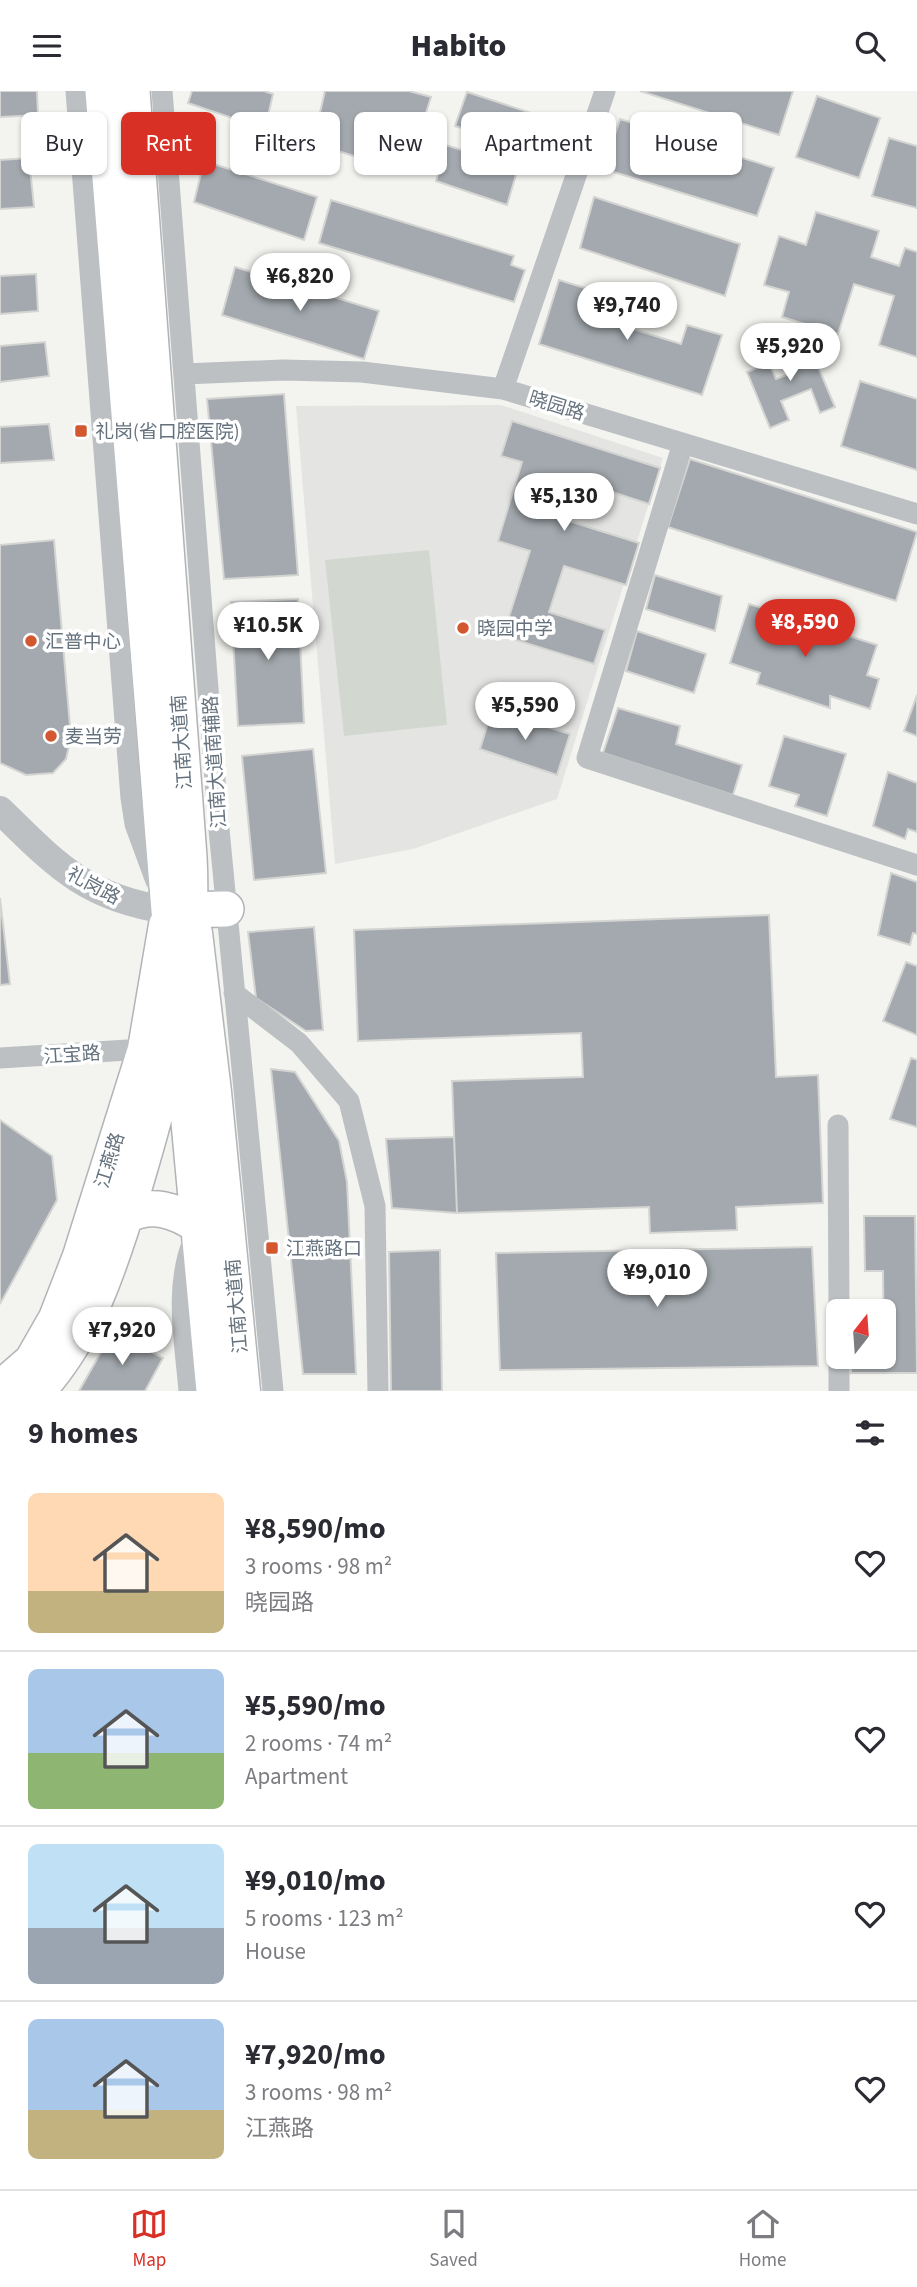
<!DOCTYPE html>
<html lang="en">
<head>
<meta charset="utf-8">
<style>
	:root { --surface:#fff; --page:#f2f2f3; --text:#2b2b33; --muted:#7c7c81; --line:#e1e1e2; --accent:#d93025 }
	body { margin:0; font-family:"Source Sans 3","Noto Sans SC",sans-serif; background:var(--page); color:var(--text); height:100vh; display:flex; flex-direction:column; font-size:26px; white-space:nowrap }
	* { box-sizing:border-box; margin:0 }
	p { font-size:23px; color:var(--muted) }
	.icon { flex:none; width:38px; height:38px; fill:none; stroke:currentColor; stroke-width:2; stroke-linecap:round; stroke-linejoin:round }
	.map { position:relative; height:1300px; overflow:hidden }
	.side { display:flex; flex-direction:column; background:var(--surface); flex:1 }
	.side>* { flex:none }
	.banner { position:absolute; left:21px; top:21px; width:875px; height:63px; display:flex; gap:14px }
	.needle { width:46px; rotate:17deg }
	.controls { position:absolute; left:826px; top:1208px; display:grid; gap:14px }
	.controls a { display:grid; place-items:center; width:70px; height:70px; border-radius:10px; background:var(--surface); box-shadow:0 2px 5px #0004; font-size:35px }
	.price { position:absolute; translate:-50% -60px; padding:0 16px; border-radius:24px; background:#fff; color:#222; font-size:23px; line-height:46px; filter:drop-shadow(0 2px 4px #0008) }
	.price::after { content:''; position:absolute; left:50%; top:42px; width:21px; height:16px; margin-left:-10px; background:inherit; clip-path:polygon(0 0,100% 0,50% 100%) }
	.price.on { background:var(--accent); color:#fff }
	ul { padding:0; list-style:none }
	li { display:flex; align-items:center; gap:21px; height:175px; padding:0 28px }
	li+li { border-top:2px solid var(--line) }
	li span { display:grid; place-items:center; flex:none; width:196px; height:140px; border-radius:10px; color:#555 }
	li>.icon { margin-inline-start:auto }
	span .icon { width:84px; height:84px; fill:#fffc; stroke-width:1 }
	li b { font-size:30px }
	h2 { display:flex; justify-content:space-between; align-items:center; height:84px; padding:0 28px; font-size:30px }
	.chip { padding:0 24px; border-radius:10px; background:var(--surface); box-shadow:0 2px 5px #0004; font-size:24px; line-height:63px }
	.chip.on { background:var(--accent); color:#fff }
	header { display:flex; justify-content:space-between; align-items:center; height:91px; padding:0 28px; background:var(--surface); font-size:32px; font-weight:800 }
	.tabs { display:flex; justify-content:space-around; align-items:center; height:98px; border-top:2px solid var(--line); background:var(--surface); font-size:19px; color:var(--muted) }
	.tabs a { display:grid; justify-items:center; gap:4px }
	.tabs .on { color:var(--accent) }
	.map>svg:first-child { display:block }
	.built { fill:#e4e5e3 }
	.pitch { fill:#d2d8cf }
	.building { fill:#a3a9ae; stroke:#d4d4d2; stroke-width:2 }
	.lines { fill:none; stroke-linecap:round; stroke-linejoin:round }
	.secondary-casing { stroke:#b1b5b9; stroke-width:35 }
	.primary-casing { stroke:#b0b4b7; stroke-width:38 }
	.minor { stroke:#bcc0c3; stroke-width:21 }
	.tertiary { stroke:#bcc0c3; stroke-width:28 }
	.secondary { stroke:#fff; stroke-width:32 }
	.primary { stroke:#fff; stroke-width:35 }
	.poi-dot { fill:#d4582f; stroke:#fff; stroke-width:2.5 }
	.labels { text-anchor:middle; stroke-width:7; stroke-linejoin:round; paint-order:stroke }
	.street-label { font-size:19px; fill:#65727e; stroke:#fff }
	.poi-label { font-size:19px; fill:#65727e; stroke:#fff; text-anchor:start }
</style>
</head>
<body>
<header><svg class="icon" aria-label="menu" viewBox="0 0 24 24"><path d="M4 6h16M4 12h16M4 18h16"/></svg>Habito<svg class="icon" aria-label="search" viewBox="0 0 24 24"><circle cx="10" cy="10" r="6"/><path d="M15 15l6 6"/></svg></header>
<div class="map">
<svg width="917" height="1300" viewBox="0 0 917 1300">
	<rect width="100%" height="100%" fill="#f3f3ef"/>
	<path class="built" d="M501,314L663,367L557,708L413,758L335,773L296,315Z"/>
	<path class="pitch" d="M429,459L447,634L344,645L325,469Z"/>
	<path class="building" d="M0,0H37L38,24L0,26Z
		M192,0H264L273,3L265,38L188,12Z
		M325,0H409L431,6L407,82L313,52Z
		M640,0H793L779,44Z
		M467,1L555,30L546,62L455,35Z
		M817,5L880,27L859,87L796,66Z
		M620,28L774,77L757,125L604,78Z
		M889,47L917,55V117L872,105Z
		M446,54L518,77L507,114L436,90Z
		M29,67L34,116L0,118V69Z
		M204,70L317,106L304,149L194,111Z
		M594,106L740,153L725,205L580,157Z
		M331,109L514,165L511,174L525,179L514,211L319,152Z
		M816,121L879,140L871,166L899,175L905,157L917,161V266L879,254L894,205L854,193L838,243L782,226L789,201L764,194L779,145L806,154Z
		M235,176L379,220L364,268L222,224Z
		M36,183L38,220L0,223V185Z
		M559,189L601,202L594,226L681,253L687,234L722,244L702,304L539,253Z
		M806,247L835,316L820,322L811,298L781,310L789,329L770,337L747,281L769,272L776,288L790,283L780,258Z
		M45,251L49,285L0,291V255Z
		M860,290L917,308V379L841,355Z
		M284,303L298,484L224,488L207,308Z
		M512,330L660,377L649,413L566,386L553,425L639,452L626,494L564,475L549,521L605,539L594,573L503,545L530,460L498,450L522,371L501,365Z
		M49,333L54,369L0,372V336Z
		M690,368L917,441L896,510L668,436Z
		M54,449L71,647L66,668L53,682L26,684L0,672V454Z
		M655,484L722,505L715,540L646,518Z
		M298,508L304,632L238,635L231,511Z
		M749,513L877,554L867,584L879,588L870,618L830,605V617L757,593L760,582L730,572Z
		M637,540L706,563L694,602L626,580Z
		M917,604V645L904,640Z
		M618,617L680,635L676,653L742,674L733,704L603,662Z
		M492,619L570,643L557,684L480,658Z
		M784,645L846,663L827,725L795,715L799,704L769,695Z
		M313,658L326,782L254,789L242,665Z
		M888,681L917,692V741L908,738L905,748L873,735Z
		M891,782L917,791V843L913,842L910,854L878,844Z
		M0,807L10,893L0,894Z
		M769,824L776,986L818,984L823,1112L736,1116L737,1139L650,1142L649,1116L457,1122L452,990L583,986L581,942L358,950L354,839Z
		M314,836L323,939L306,940L256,907L248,841Z
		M906,871L917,875V944L883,930Z
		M911,967L917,969V1036L890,1028Z
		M271,978L295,981L339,1050L347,1091L356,1283H303Z
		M0,1029L52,1065L57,1109L0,1213Z
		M454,1046L457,1122L392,1117L386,1048Z
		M864,1125H915L917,1282H851V1265H884L883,1180H865Z
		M812,1156L818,1275L500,1279L496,1162Z
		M440,1159L442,1300H391L389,1161Z
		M113,1240L163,1267L145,1300H79Z"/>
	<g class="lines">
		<defs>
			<path id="secondary" d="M196,842L215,1001L244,1300
				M0,1296L31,1269L55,1227L79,1165L144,958L165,834"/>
			<path id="primary" d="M103,0L173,869
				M171,819L226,818
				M182,956L214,1300
				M125,1125C152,1111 175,1119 199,1135
				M37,1300C91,1242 113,1164 136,1090C168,983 195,878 189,766L132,0"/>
		</defs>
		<use href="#secondary" class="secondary-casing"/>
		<use href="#primary" class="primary-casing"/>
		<path class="minor" d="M76,0L131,707L135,733L156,790
			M162,0L218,728L273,1300
			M184,283L283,279L362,281L503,298L917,423
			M503,298L605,0
			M683,352L587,667L917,774
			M234,902L299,952L349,1010L375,1115L378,1300
			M0,967L144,958
			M838,1034L839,1220
			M839,1265V1300
			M189,1300C185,1250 174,1198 193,1150"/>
		<path class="tertiary" d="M0,719C56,774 86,807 167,819"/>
		<use href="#secondary" class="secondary"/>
		<use href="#primary" class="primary"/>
	</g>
	<g class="poi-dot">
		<rect x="74" y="333" width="14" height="14" rx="3.5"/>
		<circle cx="463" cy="537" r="7"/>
		<circle cx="31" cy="550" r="7"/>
		<circle cx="51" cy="645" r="7"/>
		<rect x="265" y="1150" width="14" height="14" rx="3.5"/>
	</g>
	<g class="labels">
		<g class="street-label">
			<text transform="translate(557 314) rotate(17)" y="7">晓园路</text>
			<text transform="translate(181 651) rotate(-94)" y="7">江南大道南</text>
			<text transform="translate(214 671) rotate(-94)" y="7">江南大道南辅路</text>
			<text transform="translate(94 794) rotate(28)" y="7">礼岗路</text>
			<text transform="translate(72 963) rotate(-4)" y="7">江宝路</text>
			<text transform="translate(109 1069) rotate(-73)" y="7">江燕路</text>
			<text transform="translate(236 1215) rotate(-95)" y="7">江南大道南</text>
		</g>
		<g class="poi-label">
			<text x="95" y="347">礼岗(省口腔医院)</text>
			<text x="477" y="544">晓园中学</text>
			<text x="45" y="557">汇普中心</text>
			<text x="65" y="652">麦当劳</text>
			<text x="286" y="1164">江燕路口</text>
		</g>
	</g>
</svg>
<div class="controls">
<a><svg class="needle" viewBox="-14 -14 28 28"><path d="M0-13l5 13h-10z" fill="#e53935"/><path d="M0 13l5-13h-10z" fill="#7c7c81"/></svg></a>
</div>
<b class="price" style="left:300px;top:222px">¥6,820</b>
<b class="price" style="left:627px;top:251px">¥9,740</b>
<b class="price" style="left:790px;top:292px">¥5,920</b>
<b class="price" style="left:564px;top:442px">¥5,130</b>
<b class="price on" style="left:805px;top:568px">¥8,590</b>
<b class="price" style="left:268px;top:571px">¥10.5K</b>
<b class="price" style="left:525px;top:651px">¥5,590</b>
<b class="price" style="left:657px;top:1218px">¥9,010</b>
<b class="price" style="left:122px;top:1276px">¥7,920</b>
<div class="banner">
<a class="chip">Buy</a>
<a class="chip on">Rent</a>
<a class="chip">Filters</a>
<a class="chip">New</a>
<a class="chip">Apartment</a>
<a class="chip">House</a>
</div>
</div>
<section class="side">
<h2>9 homes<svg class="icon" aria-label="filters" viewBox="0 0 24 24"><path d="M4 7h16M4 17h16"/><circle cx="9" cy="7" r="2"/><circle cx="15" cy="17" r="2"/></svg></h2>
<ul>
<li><span style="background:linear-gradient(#ffd9b3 70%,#c2b280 0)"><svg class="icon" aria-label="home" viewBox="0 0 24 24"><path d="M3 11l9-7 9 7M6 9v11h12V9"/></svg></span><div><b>¥8,590/mo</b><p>3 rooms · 98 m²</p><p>晓园路</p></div><svg class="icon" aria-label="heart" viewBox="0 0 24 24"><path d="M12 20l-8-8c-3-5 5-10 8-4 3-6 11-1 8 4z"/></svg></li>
<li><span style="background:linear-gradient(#a9c7e8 60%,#8fb573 0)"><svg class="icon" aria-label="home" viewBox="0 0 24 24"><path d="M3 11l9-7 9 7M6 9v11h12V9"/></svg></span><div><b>¥5,590/mo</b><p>2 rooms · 74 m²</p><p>Apartment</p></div><svg class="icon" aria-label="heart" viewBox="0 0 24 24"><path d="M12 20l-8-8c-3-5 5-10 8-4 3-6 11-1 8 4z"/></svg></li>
<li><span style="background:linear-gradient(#bfe0f5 60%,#9aa5b1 0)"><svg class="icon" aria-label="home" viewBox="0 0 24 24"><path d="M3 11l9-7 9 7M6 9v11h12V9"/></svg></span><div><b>¥9,010/mo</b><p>5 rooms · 123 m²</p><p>House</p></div><svg class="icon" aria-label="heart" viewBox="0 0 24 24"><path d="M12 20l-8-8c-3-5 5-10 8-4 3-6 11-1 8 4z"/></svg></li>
<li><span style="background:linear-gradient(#a9c7e8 65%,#c2b280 0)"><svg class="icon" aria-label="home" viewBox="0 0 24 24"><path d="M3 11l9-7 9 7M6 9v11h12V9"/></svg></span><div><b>¥7,920/mo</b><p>3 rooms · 98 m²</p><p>江燕路</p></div><svg class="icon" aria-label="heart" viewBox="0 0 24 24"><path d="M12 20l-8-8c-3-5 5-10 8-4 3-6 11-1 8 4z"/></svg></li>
</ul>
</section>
<nav class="tabs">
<a class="on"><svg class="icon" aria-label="map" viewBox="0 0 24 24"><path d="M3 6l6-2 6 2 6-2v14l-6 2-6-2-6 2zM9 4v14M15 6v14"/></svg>Map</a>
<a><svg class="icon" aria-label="saved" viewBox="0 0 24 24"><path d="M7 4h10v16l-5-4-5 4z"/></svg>Saved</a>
<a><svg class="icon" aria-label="home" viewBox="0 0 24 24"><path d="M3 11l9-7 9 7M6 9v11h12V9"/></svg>Home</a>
</nav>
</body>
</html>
